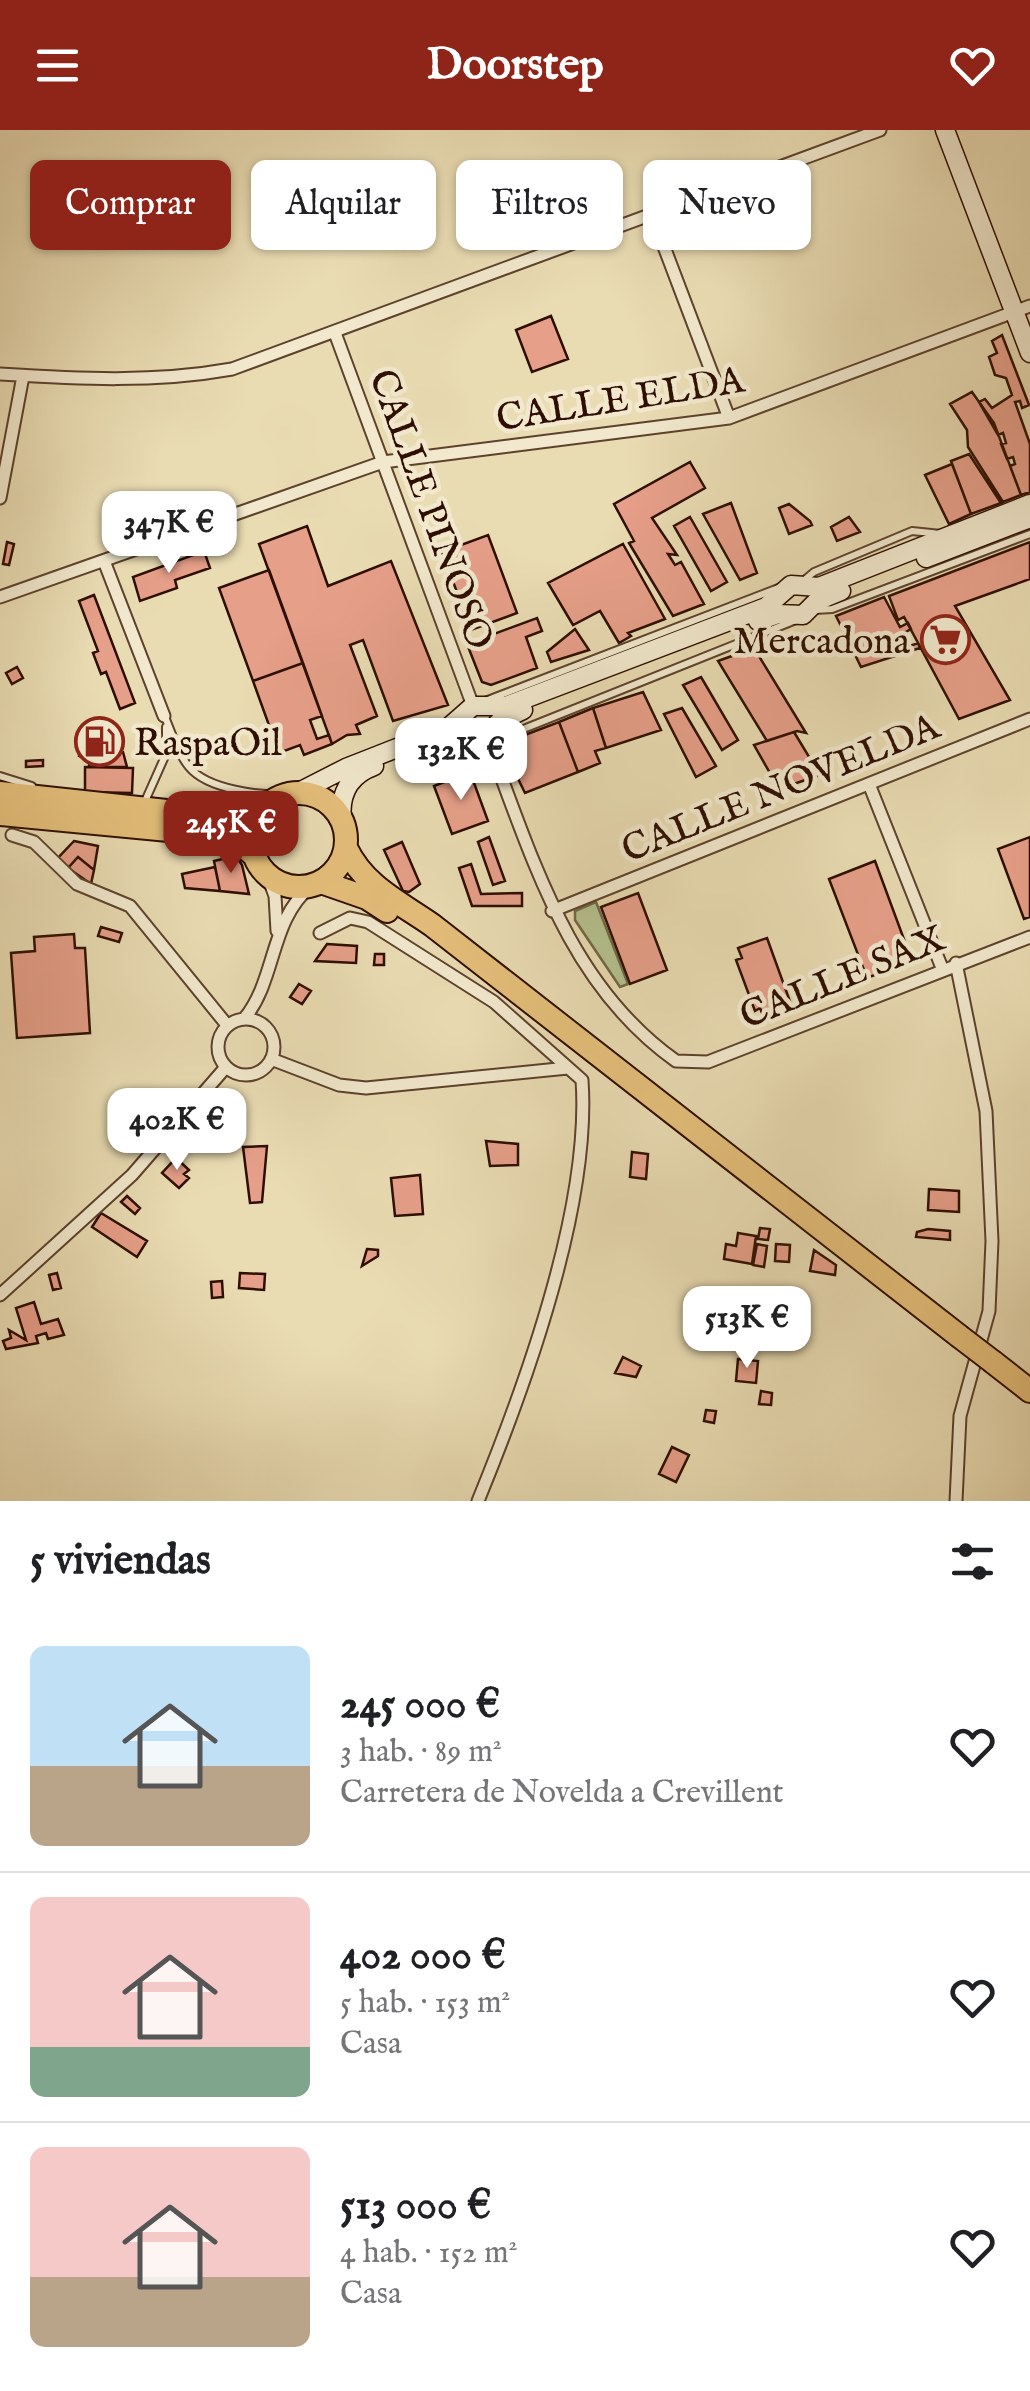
<!DOCTYPE html>
<html lang="es">
<head>
<meta charset="utf-8">
<style>
	:root { --surface:#fff; --page:#f6f6f6; --text:#202124; --muted:#757577; --line:#e0e0e0; --accent:#8f2418 }
	body { margin:0; font-family:"IM FELL English",serif; background:var(--page); color:var(--text); height:100vh; display:flex; flex-direction:column; font-size:38px; white-space:nowrap }
	* { box-sizing:border-box; margin:0 }
	p { font-size:32px; color:var(--muted) }
	.icon { flex:none; width:55px; height:55px; fill:none; stroke:currentColor; stroke-width:2; stroke-linecap:round; stroke-linejoin:round }
	.map { position:relative; height:1371px; overflow:hidden }
	.side { display:flex; flex-direction:column; background:var(--surface); flex:1 }
	.side>* { flex:none }
	.guide { position:absolute; left:30px; top:30px; width:970px; height:90px; display:flex; gap:20px }
	.price { position:absolute; translate:-50% -85px; padding:0 22px; border-radius:20px; background:#fff; color:#222; font-size:32px; line-height:65px; filter:drop-shadow(0 2px 5px #0008) }
	.price::after { content:''; position:absolute; left:50%; top:60px; width:30px; height:22px; margin-left:-15px; background:inherit; clip-path:polygon(0 0,100% 0,50% 100%) }
	.price.selected { background:var(--accent); color:#fff }
	ul { padding:0; list-style:none }
	li { display:flex; align-items:center; gap:30px; height:250px; padding:0 30px }
	li+li { border-top:2px solid var(--line) }
	li span { display:grid; place-items:center; flex:none; width:280px; height:200px; border-radius:15px; color:#555 }
	li>.icon { margin-inline-start:auto }
	span .icon { width:120px; height:120px; fill:#fffc; stroke-width:1 }
	li b { font-size:42px }
	h2 { display:flex; justify-content:space-between; align-items:center; height:120px; padding:0 30px; font-size:42px }
	.chip { padding:0 35px; border-radius:15px; background:var(--surface); box-shadow:0 2px 8px #0004; font-size:35px; line-height:90px }
	.chip.selected { background:var(--accent); color:#fff }
	header { display:flex; justify-content:space-between; align-items:center; height:130px; padding:0 30px; background:var(--accent); color:#fff; font-size:45px; font-weight:800 }
	.map>svg:first-child { display:block }
	.green { fill:#b4c18e; stroke:#716847; stroke-width:2.5 }
	.building { fill:#e69f89; stroke:#2e0e00; stroke-width:2.5 }
	.lines { fill:none; stroke-linecap:round; stroke-linejoin:round }
	.lane-casing { stroke:#5d412c; stroke-width:10 }
	.street-casing { stroke:#5d412c; stroke-width:15 }
	.secondary-casing { stroke:#2e0e00; stroke-width:21 }
	.highway-casing { stroke:#2e0e00; stroke-width:26 }
	.lane { stroke:#f1e8cd; stroke-width:6 }
	.street { stroke:#f1e8cd; stroke-width:11 }
	.secondary { stroke:#f1e8cd; stroke-width:18 }
	.highway { stroke:#e4be79; stroke-width:22 }
	.highway-bridge-casing { stroke:#2e0e00; stroke-width:26; stroke-linecap:butt }
	.highway-bridge { stroke:#e4be79; stroke-width:22 }
	.labels { text-anchor:middle; stroke-width:9; stroke-linejoin:round; paint-order:stroke }
	.street-label { font-size:38px; fill:#2e0e00; stroke:#f1e8cd }
	.poi-label { font-size:38px; fill:#2e0e00; stroke:#f1e8cd; text-anchor:end }
</style>
</head>
<body>
<header><svg class="icon" aria-label="menu" viewBox="0 0 24 24"><path d="M4 6h16M4 12h16M4 18h16"/></svg>Doorstep<svg class="icon" aria-label="heart" viewBox="0 0 24 24"><path d="M12 20l-8-8c-3-5 5-10 8-4 3-6 11-1 8 4z"/></svg></header>
<div class="map">
<svg width="1030" height="1371" viewBox="0 0 1030 1371">
	<rect width="100%" height="100%" fill="#e9dbb2"/>
	<filter id="stains"><feTurbulence type="fractalNoise" baseFrequency=".002" numOctaves="4"/><feColorMatrix values="0 0 0 0 .2 0 0 0 0 .09 0 0 0 0 .02 0 0 0 .5 -.17"/></filter>
	<radialGradient id="worn" r=".72"><stop offset=".6" stop-color="#630" stop-opacity="0"/><stop offset="1" stop-color="#630" stop-opacity=".3"/></radialGradient>
	<path class="green" d="M596,772L628,854L620,857L575,790V781Z"/>
	<path class="building" d="M769,65L784,106L761,115L745,74Z
		M551,186L568,229L532,242L516,200Z
		M1002,205L1029,275L1022,278L1020,271L1015,272L1030,314V362L1021,365L1010,336L1015,334L1013,327L1007,329L1001,314L1006,313L1003,303L998,305L979,272L985,269L992,278L1012,265L1006,248L995,245L989,227L997,223L992,211Z
		M972,262L994,293L1021,365L1003,372L968,317L967,300L950,274Z
		M969,324L1001,373L971,384L951,331Z
		M690,332L705,358L652,388L677,425L668,424L675,435L681,432L704,474L673,486L629,413L634,411L614,374Z
		M952,334L971,384L949,394L925,345Z
		M731,373L757,443L740,450L703,384Z
		M789,374L810,391L812,395L789,404L779,378Z
		M690,387L727,452L711,461L674,396Z
		M849,387L860,402L837,411L831,397Z
		M307,396L328,456L391,431L448,575L393,591L363,510L350,515L377,586L356,595L360,604L347,605L332,614L259,414Z
		M488,405L517,483L471,500L442,422Z
		M7,412L14,414L9,435L3,434Z
		M1030,412V449L955,476L1010,570L959,589L904,487L898,490L889,466Z
		M623,414L665,489L628,503L631,506L619,513L600,481L573,495L548,453Z
		M204,421L210,438L175,450L177,458L140,471L133,447Z
		M269,440L303,533L253,551L219,458Z
		M94,465L135,573L120,579L106,542L101,544L93,523L98,521L79,471Z
		M884,467L900,497L908,493L911,499L904,503L910,516L918,513L920,518L861,537L836,486Z
		M537,488L542,501L526,507L537,538L491,555L482,552L467,514Z
		M575,499L589,520L551,532L547,522Z
		M754,518L806,603L797,601L767,611L718,531Z
		M303,533L322,586L310,590L317,609L329,605L332,614L304,625L300,615L279,623L253,551Z
		M17,537L23,548L12,554L6,543Z
		M701,547L738,610L722,620L683,555Z
		M643,562L661,600L606,618L593,578Z
		M593,578L606,618L595,621L600,633L578,642L559,592Z
		M682,578L716,636L696,647L664,584Z
		M559,592L578,642L525,663L501,614Z
		M82,601H90L89,630L79,626Z
		M91,601L123,622L127,637H89Z
		M794,602L820,645L779,659L754,615Z
		M43,630V636L26,637V631Z
		M85,637L133,638L132,663L85,662Z
		M470,642L488,691L452,704L434,656Z
		M489,707L505,751L493,755L478,712Z
		M1030,707V787L1024,789L998,719Z
		M74,711L98,716L94,740L78,727L68,738L57,729Z
		M402,712L420,754L409,762L403,761L384,720Z
		M236,726L242,735L249,764L220,761L214,731Z
		M78,727L94,740L91,754L68,738Z
		M875,731L912,831L867,848L829,749Z
		M471,734L481,764L522,763V776H472L459,738Z
		M215,737L220,761L185,758L182,744Z
		M638,763L667,840L630,854L601,777Z
		M101,797L122,803L119,812L98,806Z
		M74,804L75,818H85L90,903L17,908L11,823L35,821L34,807Z
		M767,808L792,877L764,888L760,878L755,881L736,830L742,828L738,818Z
		M327,814L357,816L356,833L315,831Z
		M375,824H384V835H374Z
		M299,854L311,861L302,874L290,867Z
		M486,1011L518,1014V1035L490,1036Z
		M267,1016L262,1072L250,1073L243,1017Z
		M632,1022L648,1024L646,1049L630,1047Z
		M176,1028L189,1040L184,1044L189,1048L179,1058L162,1043Z
		M420,1045L423,1084L395,1086L391,1048Z
		M929,1059L959,1061V1082L928,1080Z
		M127,1066L140,1078L135,1084L121,1072Z
		M101,1083L147,1111L137,1127L92,1097Z
		M760,1098L770,1099L768,1110L758,1109Z
		M928,1099L950,1101V1110L916,1107L917,1102Z
		M738,1103L756,1106L752,1134L724,1129L726,1114L736,1116Z
		M757,1114L767,1116L764,1137L753,1135Z
		M776,1114L790,1115L789,1132L775,1131Z
		M367,1119L378,1120V1126L362,1136Z
		M814,1120L836,1135L835,1145L810,1141Z
		M57,1143L61,1158L53,1160L49,1145Z
		M240,1143L265,1144L264,1160L239,1158Z
		M222,1151L223,1167L212,1168L211,1152Z
		M34,1172L41,1194L58,1189L64,1205L48,1209L46,1203L36,1206L38,1213L6,1219L3,1211L11,1208L9,1200L26,1210L16,1178Z
		M623,1227L641,1236L636,1247L615,1243Z
		M738,1229L758,1231L756,1253L736,1251Z
		M761,1261L772,1263L771,1275L759,1274Z
		M706,1280L716,1281L714,1293L704,1291Z
		M672,1317L689,1325L676,1352L659,1344Z"/>
	<g class="lines">
		<defs>
			<path id="lane" d="M802,452L814,442L912,401L941,404
				M815,480L832,479L1030,404
				M485,571L781,457
				M165,587C172,603 178,624 189,637C207,659 261,667 288,663
				M496,603L516,602L796,490
				M0,646L32,656
				M146,669L166,624V597"/>
			<path id="street" d="M652,85L729,288
				M335,203L473,576
				M0,244C79,249 154,253 232,239L880,0
				M0,368L23,246
				M104,431L164,586
				M0,467L383,332L729,288L1030,176
				M486,606C532,726 567,854 676,931L708,932L1030,807
				M869,654L942,838
				M12,705L34,712L77,754L130,776L227,895
				M268,747L275,766L277,801
				M552,781L1030,589
				M320,803L350,788L368,792L494,872L582,950C591,1076 526,1254 478,1371
				M956,833L986,981L992,1111L989,1181L960,1286L956,1371
				M244,889C277,849 269,791 311,756
				M218 917a28 28 0 1 1 56 0a28 28 0 1 1-56 0Z
				M271,929L339,955L366,958L568,938
				M0,1165L132,1045L226,937"/>
			<path id="secondary" d="M945,0L1030,223
				M926,428L1030,388
				M758,491L778,484L803,485L817,471L841,461
				M441,611L461,605L484,607L500,591L523,580
				M297,663L346,638L448,598L473,576H506L766,477L791,455L819,457L1030,374
				M342,690C339,664 349,645 374,636"/>
			<path id="highway" d="M252 710a47 47 0 1 1 94 0a47 47 0 1 1-94 0Z
				M0,663L194,684H225L270,672
				M0,684L221,705L236,710L255,726
				M346,718C364,756 399,772 432,795L959,1206
				M321,752L367,768L387,781
				M993,1232L1030,1261"/>
		</defs>
		<use href="#lane" class="lane-casing"/>
		<use href="#street" class="street-casing"/>
		<use href="#secondary" class="secondary-casing"/>
		<use href="#highway" class="highway-casing"/>
		<use href="#lane" class="lane"/>
		<use href="#street" class="street"/>
		<use href="#secondary" class="secondary"/>
		<use href="#highway" class="highway"/>
		<defs>
			<path id="highway-bridge" d="M959,1206L993,1232"/>
		</defs>
		<use href="#highway-bridge" class="highway-bridge-casing"/>
		<use href="#highway-bridge" class="highway-bridge"/>
	</g>
	<defs>
		<symbol id="supermarket-ring" viewBox="-11 -11 22 22"><circle r="9.5" fill="#f1e8cd" stroke="#8f2418" stroke-width="1.5"/><path d="M-6-5.5h2.5l.6 2H6L4.5 2H-2.5L-4.4-4H-6ZM-1.5 3.2a1.3 1.3 0 1 0 .1 0ZM3 3.2a1.3 1.3 0 1 0 .1 0Z" fill="#8f2418"/></symbol>
		<symbol id="fuel-ring" viewBox="-11 -11 22 22"><circle r="9.5" fill="#f1e8cd" stroke="#8f2418" stroke-width="1.5"/><path d="M-5.5-6h7V0h2V4h1.3V-2.5L3-4.5l.8-.8L6-3V5H2.5V1h-1V6h-7ZM-4.2-4.7v3.2H.2V-4.7Z" fill="#8f2418"/></symbol>
	</defs>
	<g fill-rule="evenodd">
		<use href="#supermarket-ring" x="918" y="482" width="55" height="55"/>
		<use href="#fuel-ring" x="72" y="584" width="55" height="55"/>
	</g>
	<g class="labels">
		<g class="street-label">
			<text transform="translate(620 268) rotate(-9)" y="13">CALLE ELDA</text>
			<text transform="translate(432 379) rotate(70)" y="13">CALLE PINOSO</text>
			<text transform="translate(780 657) rotate(-22)" y="13">CALLE NOVELDA</text>
			<text transform="translate(842 846) rotate(-22)" y="13">CALLE SAX</text>
		</g>
		<g class="poi-label">
			<text x="910" y="523">Mercadona</text>
			<text x="134" y="625" text-anchor="start">RaspaOil</text>
		</g>
	</g>
	<rect width="100%" height="100%" filter="url(#stains)"/>
	<rect width="100%" height="100%" fill="url(#worn)"/>
</svg>
<b class="price" style="left:169px;top:446px">347K €</b>
<b class="price" style="left:461px;top:673px">132K €</b>
<b class="price selected" style="left:231px;top:746px">245K €</b>
<b class="price" style="left:177px;top:1043px">402K €</b>
<b class="price" style="left:747px;top:1241px">513K €</b>
<div class="guide">
<a class="chip selected">Comprar</a>
<a class="chip">Alquilar</a>
<a class="chip">Filtros</a>
<a class="chip">Nuevo</a>
</div>
</div>
<section class="side">
<h2>5 viviendas<svg class="icon" aria-label="filters" viewBox="0 0 24 24"><path d="M4 7h16M4 17h16"/><circle cx="9" cy="7" r="2"/><circle cx="15" cy="17" r="2"/></svg></h2>
<ul>
<li><span style="background:linear-gradient(#bfe0f5 60%,#b9a48a 0)"><svg class="icon" aria-label="home" viewBox="0 0 24 24"><path d="M3 11l9-7 9 7M6 9v11h12V9"/></svg></span><div><b>245 000 €</b><p>3 hab. · 89 m²</p><p>Carretera de Novelda a Crevillent</p></div><svg class="icon" aria-label="heart" viewBox="0 0 24 24"><path d="M12 20l-8-8c-3-5 5-10 8-4 3-6 11-1 8 4z"/></svg></li>
<li><span style="background:linear-gradient(#f6c9c9 75%,#7fa58c 0)"><svg class="icon" aria-label="home" viewBox="0 0 24 24"><path d="M3 11l9-7 9 7M6 9v11h12V9"/></svg></span><div><b>402 000 €</b><p>5 hab. · 153 m²</p><p>Casa</p></div><svg class="icon" aria-label="heart" viewBox="0 0 24 24"><path d="M12 20l-8-8c-3-5 5-10 8-4 3-6 11-1 8 4z"/></svg></li>
<li><span style="background:linear-gradient(#f6c9c9 65%,#b9a48a 0)"><svg class="icon" aria-label="home" viewBox="0 0 24 24"><path d="M3 11l9-7 9 7M6 9v11h12V9"/></svg></span><div><b>513 000 €</b><p>4 hab. · 152 m²</p><p>Casa</p></div><svg class="icon" aria-label="heart" viewBox="0 0 24 24"><path d="M12 20l-8-8c-3-5 5-10 8-4 3-6 11-1 8 4z"/></svg></li>
</ul>
</section>
</body>
</html>
